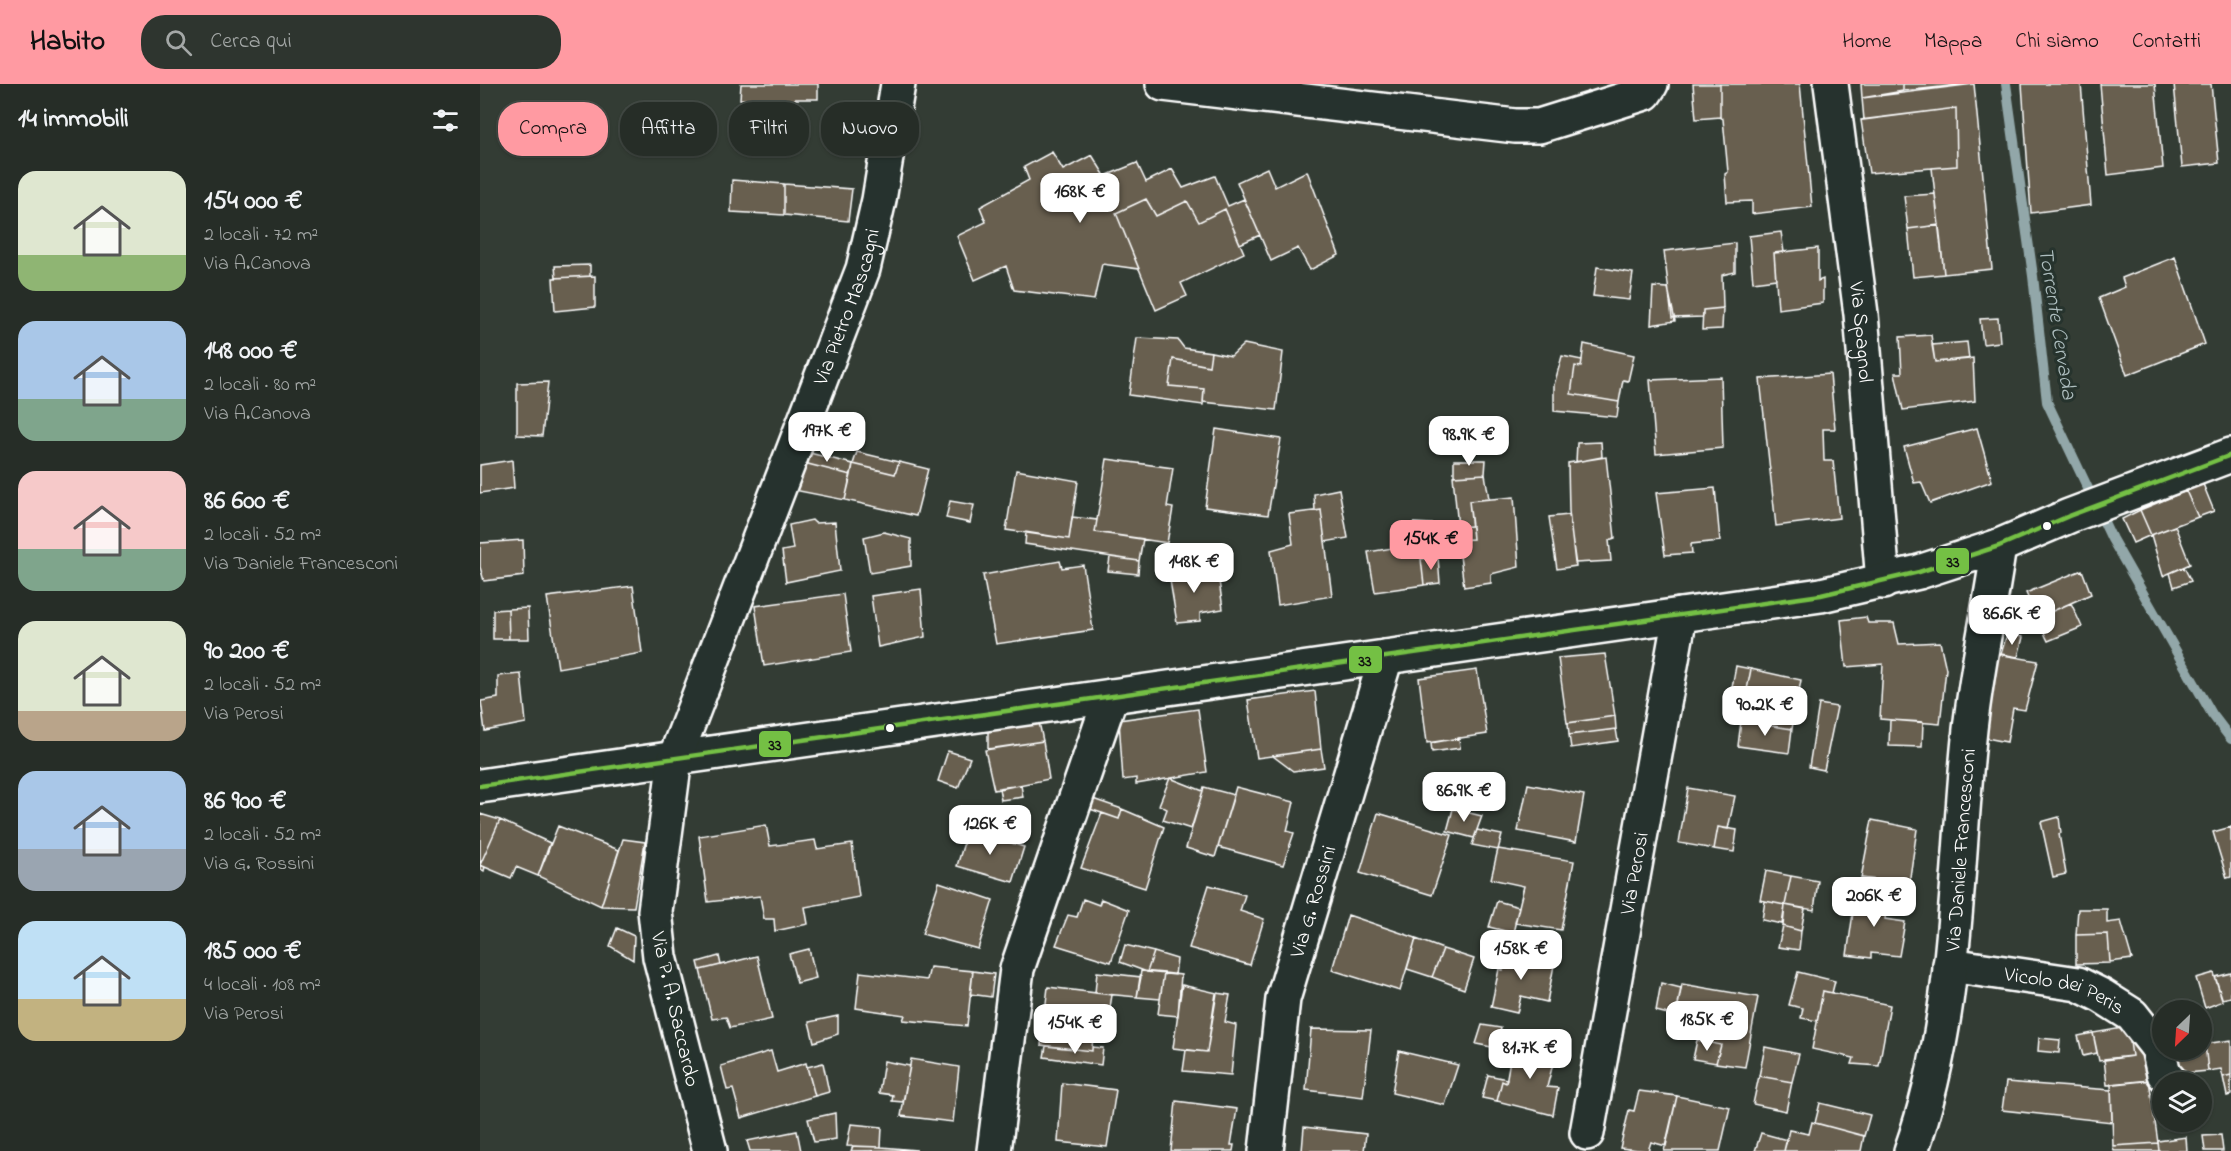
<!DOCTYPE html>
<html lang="it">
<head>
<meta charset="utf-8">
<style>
	:root { --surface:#262d27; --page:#2e352f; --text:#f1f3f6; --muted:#a4a8a7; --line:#424944; --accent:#ff9aa2 }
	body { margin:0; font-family:"Indie Flower",sans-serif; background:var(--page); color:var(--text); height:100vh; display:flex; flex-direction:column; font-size:22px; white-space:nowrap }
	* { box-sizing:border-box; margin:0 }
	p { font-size:20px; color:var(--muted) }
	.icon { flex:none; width:33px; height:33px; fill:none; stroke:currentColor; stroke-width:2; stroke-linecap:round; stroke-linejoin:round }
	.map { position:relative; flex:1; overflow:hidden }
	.side { display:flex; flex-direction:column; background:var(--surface); width:480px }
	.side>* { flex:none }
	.top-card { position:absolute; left:18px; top:18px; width:570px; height:54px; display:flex; gap:12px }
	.needle { width:39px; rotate:205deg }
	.tools { position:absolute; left:1672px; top:916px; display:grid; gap:12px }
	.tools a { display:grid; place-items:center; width:60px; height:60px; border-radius:50%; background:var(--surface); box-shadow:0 2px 4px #0004,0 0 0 2px var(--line); font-size:30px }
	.price { position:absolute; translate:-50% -51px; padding:0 14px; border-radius:12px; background:#fff; color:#222; font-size:20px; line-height:39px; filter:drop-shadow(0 2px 3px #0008) }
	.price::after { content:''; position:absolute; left:50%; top:36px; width:18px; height:14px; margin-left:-9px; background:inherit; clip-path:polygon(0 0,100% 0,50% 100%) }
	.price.active { background:var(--accent); color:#111 }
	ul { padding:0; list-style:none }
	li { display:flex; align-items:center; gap:18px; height:150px; padding:0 18px }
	li span { display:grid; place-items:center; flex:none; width:168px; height:120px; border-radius:18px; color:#555 }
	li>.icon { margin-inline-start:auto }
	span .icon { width:72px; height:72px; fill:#fffc; stroke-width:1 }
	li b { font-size:26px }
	h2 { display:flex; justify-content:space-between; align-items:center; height:72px; padding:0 18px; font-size:26px }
	.tag { padding:0 21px; border-radius:24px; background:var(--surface); box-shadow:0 2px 4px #0004,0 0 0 2px var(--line); font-size:21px; line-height:54px }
	.tag.active { background:var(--accent); color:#111 }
	header { display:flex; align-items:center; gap:36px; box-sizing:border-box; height:84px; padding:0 30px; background:var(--accent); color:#111 }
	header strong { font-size:28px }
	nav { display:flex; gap:33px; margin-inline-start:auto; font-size:21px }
	.search { width:420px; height:54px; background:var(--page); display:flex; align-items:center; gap:15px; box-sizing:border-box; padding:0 21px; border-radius:24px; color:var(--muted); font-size:22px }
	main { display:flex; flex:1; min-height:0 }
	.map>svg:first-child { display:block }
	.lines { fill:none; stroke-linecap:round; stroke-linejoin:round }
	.stream { stroke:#92a7a9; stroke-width:10 }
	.building { fill:#675f50; stroke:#fff; stroke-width:1.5 }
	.minor-casing { stroke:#fff; stroke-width:38 }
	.minor { stroke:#26332d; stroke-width:33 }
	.bus-1-casing { stroke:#26332d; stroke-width:9 }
	.bus-1 { stroke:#74c044; stroke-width:4.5 }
	.bus-dot { fill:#fff; stroke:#26332d; stroke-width:2 }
	.labels { text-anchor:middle; stroke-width:6; stroke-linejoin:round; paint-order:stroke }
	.street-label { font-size:21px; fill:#fff; stroke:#26332d }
	.water-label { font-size:22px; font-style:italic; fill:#adbdbe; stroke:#26332d }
	.line-badge { stroke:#26332d; stroke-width:2 }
	.pale-badge-label { font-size:16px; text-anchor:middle; font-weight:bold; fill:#111 }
</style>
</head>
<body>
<header>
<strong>Habito</strong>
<div class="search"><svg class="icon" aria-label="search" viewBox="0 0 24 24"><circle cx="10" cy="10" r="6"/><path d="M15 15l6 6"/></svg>Cerca qui</div>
<nav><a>Home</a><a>Mappa</a><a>Chi siamo</a><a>Contatti</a></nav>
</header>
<main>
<section class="side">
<h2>14 immobili<svg class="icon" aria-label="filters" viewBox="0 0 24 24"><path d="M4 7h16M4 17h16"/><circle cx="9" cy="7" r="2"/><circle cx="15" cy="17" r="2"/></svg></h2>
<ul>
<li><span style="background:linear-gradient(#dfe7d0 70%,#8fb573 0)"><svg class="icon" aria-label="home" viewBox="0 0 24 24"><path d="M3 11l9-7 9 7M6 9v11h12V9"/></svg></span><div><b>154 000 €</b><p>2 locali · 72 m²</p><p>Via A.Canova</p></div></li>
<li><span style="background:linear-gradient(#a9c7e8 65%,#7fa58c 0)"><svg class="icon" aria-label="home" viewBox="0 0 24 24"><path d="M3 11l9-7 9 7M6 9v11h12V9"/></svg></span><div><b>148 000 €</b><p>2 locali · 80 m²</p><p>Via A.Canova</p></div></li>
<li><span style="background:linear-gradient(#f6c9c9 65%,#7fa58c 0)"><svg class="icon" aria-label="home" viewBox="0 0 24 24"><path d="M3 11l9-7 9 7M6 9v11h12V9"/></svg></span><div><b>86 600 €</b><p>2 locali · 52 m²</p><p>Via Daniele Francesconi</p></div></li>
<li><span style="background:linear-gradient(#dfe7d0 75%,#b9a48a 0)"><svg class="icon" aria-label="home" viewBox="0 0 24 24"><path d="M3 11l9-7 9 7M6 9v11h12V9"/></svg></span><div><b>90 200 €</b><p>2 locali · 52 m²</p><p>Via Perosi</p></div></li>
<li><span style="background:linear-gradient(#a9c7e8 65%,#9aa5b1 0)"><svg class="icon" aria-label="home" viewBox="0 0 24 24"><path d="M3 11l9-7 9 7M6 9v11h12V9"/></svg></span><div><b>86 900 €</b><p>2 locali · 52 m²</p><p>Via G. Rossini</p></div></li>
<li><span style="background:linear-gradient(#bfe0f5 65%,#c2b280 0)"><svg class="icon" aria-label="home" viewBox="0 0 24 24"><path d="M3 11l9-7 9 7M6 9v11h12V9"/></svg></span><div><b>185 000 €</b><p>4 locali · 108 m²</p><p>Via Perosi</p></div></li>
</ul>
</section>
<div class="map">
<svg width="1751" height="1067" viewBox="0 0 1751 1067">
	<rect width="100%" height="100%" fill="#333c34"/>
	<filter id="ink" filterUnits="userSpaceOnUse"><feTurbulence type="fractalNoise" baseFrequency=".0167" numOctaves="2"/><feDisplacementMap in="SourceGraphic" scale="12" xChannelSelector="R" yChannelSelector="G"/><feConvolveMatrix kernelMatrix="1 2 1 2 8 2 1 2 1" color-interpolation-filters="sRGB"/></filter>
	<g filter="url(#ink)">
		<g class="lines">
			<path class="stream" d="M1526,0L1553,192L1567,318L1632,455L1732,630L1751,655"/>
		</g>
		<path class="building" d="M261,0H338V15H315L314,21L260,15Z
			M1213,0H1240V33L1216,35Z
			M1240,0H1320L1332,123L1272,130V117L1247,118L1245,90L1248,88L1243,35L1240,33Z
			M1381,0H1423V7L1382,14Z
			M1423,0H1489L1423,7Z
			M1494,0L1512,185L1464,190L1452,84L1477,82L1476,24L1384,36L1382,14Z
			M1542,0H1601L1611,121L1551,129Z
			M1620,0H1675L1683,84L1628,91Z
			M1694,0H1731L1739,79L1702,83Z
			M1476,24L1477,82L1389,89L1381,36Z
			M572,68L583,86L612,71L625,92L657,79L666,98L692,85L703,104L735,92L748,122L764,115L780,151L760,160L745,125L719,138L707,117L676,132L666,115L636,129L659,185L622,180L614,216L534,206L526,182L495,196L477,152L506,138L500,123L549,96L544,83Z
			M787,84L795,103L827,87L859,171L830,186L818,164L791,177L757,98Z
			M252,96L304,100V131L251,128Z
			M304,100L372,105L368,137L304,131Z
			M1455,110L1459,141L1428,145L1424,112Z
			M666,115L676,132L707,117L719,138L745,125L764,169L701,199L707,212L676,226L636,129Z
			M1459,141L1464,190L1433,193L1428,145Z
			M1301,148L1304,168L1294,169L1296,195L1273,198L1269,152Z
			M1255,159V188L1242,191L1243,224L1223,226V233L1192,234L1184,167Z
			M1338,164V197L1343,195V219L1298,225L1294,169Z
			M1695,173L1725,260L1647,291L1619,214L1645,203L1642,194Z
			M110,181V192L76,194L75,182Z
			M1117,183L1153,189L1149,216L1113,212Z
			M115,192V223L75,227L73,194Z
			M1173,203L1188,204L1195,237L1171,241Z
			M1243,224L1242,245L1222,246L1223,226Z
			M1518,234L1520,258L1503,260L1500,235Z
			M1451,251L1455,278L1493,274L1495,317L1423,326L1415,289H1422L1420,253Z
			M657,254L698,256L704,264L731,268L729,282L693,275L689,302L724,305L723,321L649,311Z
			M1487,258L1489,275L1455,278L1452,261Z
			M764,260L803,268L796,326L723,318L724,305L689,302L693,275L729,282L731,268L751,272Z
			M1104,260L1154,271L1148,297L1143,296L1139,318L1091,310L1095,282L1101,283Z
			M1082,272L1102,276L1101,283L1095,282L1091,310L1139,318L1137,333L1074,327V301Z
			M1350,290L1355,345H1343L1344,377H1353L1359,434L1296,442L1280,295Z
			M1241,293L1243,364L1176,370L1170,296Z
			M68,298L62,352L37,351V299Z
			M1497,344L1512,397L1450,419L1441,398L1434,399L1424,363Z
			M736,345L801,355L788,431L725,423Z
			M1121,358L1122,373L1096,378L1097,359Z
			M322,367L373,380L371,391L320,378Z
			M377,368L419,378L415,390L373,380Z
			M1126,373L1135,454L1129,456L1131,477L1095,479L1089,427L1088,379Z
			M627,375L693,384L687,423L693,424L687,459L615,448Z
			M32,376L34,404L0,409V381Z
			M974,376H1006L1005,390L974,392Z
			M320,378L371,391L365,416L314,406Z
			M419,378L448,385L436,432L365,416L373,380L415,390Z
			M536,386L598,397L589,455L526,446Z
			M1005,390L1009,415L989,417L992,442L978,443L973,392Z
			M1723,400L1734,427L1718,433L1706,407Z
			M1235,404L1240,457L1211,460L1212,469L1185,471L1176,409Z
			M859,405L868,454L845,458L841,426L835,427L834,410Z
			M1706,407L1718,433L1671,451L1660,426Z
			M1034,413L1039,483L1011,490V499L984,503L978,456L993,455L989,417Z
			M470,417L494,421L490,439L466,434Z
			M841,426L852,512L798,521L791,466L813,460L809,430Z
			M1660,426L1671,451L1653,459L1642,435Z
			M1089,431L1096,482L1077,485L1069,433Z
			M592,433L617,436L615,448L663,455L659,477L545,460L546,448L589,455Z
			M332,436L335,439L355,438L360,487L306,498L302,467L313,465L309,441Z
			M933,439L953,440L955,457L932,460Z
			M992,442L993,455L978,456V443Z
			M1695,442L1710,480L1683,492L1671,451Z
			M404,448L431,455V482L390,489L384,453Z
			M43,456L44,492L4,497L0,483V459Z
			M955,457L958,473L941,475L944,501L895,508L888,468Z
			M630,473L659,477L658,490L628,487Z
			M958,473L960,499L944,501L941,475Z
			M580,477L582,484L603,481L613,546L516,560L503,491Z
			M715,482L718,494L738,490L743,525L720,529V537L697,539L688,484Z
			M1704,483L1711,497L1694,503L1690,489Z
			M1602,486L1611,510L1557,534L1546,509Z
			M153,502L162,569L78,584L67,513Z
			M441,505L445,553L398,563L391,512Z
			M363,510L371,568L284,582L275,522Z
			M1591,519L1602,543L1568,557L1557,534Z
			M48,524L49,555H29L28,525Z
			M28,525L29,555H13V526Z
			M1386,533L1388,539H1414L1419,560L1460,558L1466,585L1460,640L1400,635L1403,580L1366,583L1361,536Z
			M1527,550L1543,553L1538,573L1521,570Z
			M1125,570L1135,632L1087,639L1078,574Z
			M1517,570L1558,577L1545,626L1533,624L1527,658L1501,653Z
			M1256,582L1271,585L1261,637L1246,635Z
			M1271,585L1321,596L1312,645L1261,637Z
			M997,586L1007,650L947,659L939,594Z
			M41,590L46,639L5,647L1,617L18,614V592Z
			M835,607L841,665L777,674L768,616Z
			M1339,620L1357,623L1344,686L1329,683Z
			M718,625L727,688L656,700V694L643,696L639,636Z
			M1135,632L1136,645L1089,651L1088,639Z
			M1410,636L1443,638L1442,663L1409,662Z
			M1261,637L1312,645L1309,669L1258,662Z
			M559,638L563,657L508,665V645Z
			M1136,645L1138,657L1091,664L1089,651Z
			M979,654L980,664L952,668L951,659Z
			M563,657L569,695L514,706L505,666Z
			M841,665L844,683L813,687L793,672Z
			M468,667L490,674L478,704L458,697Z
			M690,694L723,707L711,745L683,736L687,725L679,721Z
			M1048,700L1104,711L1096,758L1038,747Z
			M541,701L543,713L521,716L519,704Z
			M724,703L754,711L735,773L706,764Z
			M756,703L814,718L807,747L814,749L803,781L738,763Z
			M1208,704L1255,712L1248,745L1238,743L1234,765L1199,759Z
			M610,714L642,725L639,735L607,724Z
			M642,725L684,743L665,804L601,784L622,729L639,735Z
			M973,725L1002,732L994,754L967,747Z
			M898,729L972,751L952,811L880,789Z
			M0,730L20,736L0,781L5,783L4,787L0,785Z
			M1579,733L1581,749L1579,750L1586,790L1573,793L1561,738Z
			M20,736L70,759L58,792L36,783L31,794L0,781Z
			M1392,736L1437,745L1429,800L1381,794Z
			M286,741L290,762L335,756L337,765L372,760L379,813L325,823L328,840L295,847L294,835H284L280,812L228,818L219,752Z
			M78,742L139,766L121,822L58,792Z
			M1238,743L1257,746L1254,768L1234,765Z
			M1751,743V793L1747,794L1733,748Z
			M488,745L544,763L533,798L477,782Z
			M997,746L1022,751L1018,766L992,761Z
			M143,755L165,758L154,823L121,822Z
			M1018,765L1094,777L1081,846L1035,839L1044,802L1011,795Z
			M1286,787L1311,792L1305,821L1280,816Z
			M1311,792L1338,797L1334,826L1305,821Z
			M459,798L513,816L498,865L442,850Z
			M729,801L765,811L760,827L784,835L770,881L709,864Z
			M1376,808L1407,813L1405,835L1425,838L1419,872L1391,869V874L1367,871Z
			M603,815L619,821L621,815L649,826L631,878L576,861L588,831L597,833Z
			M1017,817L1039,823L1033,849L1009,843Z
			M1285,817L1305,821L1302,840L1282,836Z
			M1305,821L1325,825L1321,847L1303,842Z
			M1598,825H1627V839L1641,837L1652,875L1630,878L1628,850L1596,851Z
			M868,831L936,854L920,907L852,886Z
			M1303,842L1321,847L1319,866L1298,863Z
			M137,844L154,852L153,876L130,862Z
			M1628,850L1630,879L1596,880V851Z
			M936,855L963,865L952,893L927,885Z
			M645,861L674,868L667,888L640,878Z
			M329,865L336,894L317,899L309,870Z
			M963,865L994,875L984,905L952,893Z
			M1029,865L1052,870V876L1074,881L1067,918L1041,912L1037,929L1011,923L1019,885L1023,886Z
			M674,868L697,875L695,891L667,888Z
			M239,872L241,881L220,886L218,878Z
			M277,872L292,935L250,944L246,933L232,935L220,886Z
			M450,883L493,887L487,942L423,936L425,931L376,924L380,888L447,896Z
			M493,887L514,890L511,913L490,910Z
			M661,887L684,889L680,915L657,913Z
			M617,888L661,893L657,913L615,909Z
			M1318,888L1355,897L1352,909L1343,907L1337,937L1321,934L1323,924L1309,921Z
			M684,889L701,891L698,932L678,930Z
			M1734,889L1743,917L1725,924L1716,894Z
			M1751,889V913L1742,915L1735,893Z
			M1181,899L1201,904L1196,932L1176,927Z
			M1202,900L1278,913L1265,983L1236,979L1241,961L1217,956L1222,937L1196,932Z
			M702,901L737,909L727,968L693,964Z
			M568,903L632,911L626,949L613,948L612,967L561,961Z
			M1343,907L1410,921L1399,982L1372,980L1374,974L1332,965Z
			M736,909L750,911L745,938L756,941L751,991L703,987L706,966L727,968Z
			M358,932V950L334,958L329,938Z
			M1002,941L1021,944L1017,964L996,960Z
			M1648,943L1668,962L1672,996L1627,1001L1624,975L1652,972Z
			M1648,943L1652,972L1619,977L1613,949Z
			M831,945L891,946L883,1013L826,1006Z
			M1613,949L1617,969L1603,972L1598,952Z
			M1559,954L1580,956L1579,969L1558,967Z
			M1217,956L1241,961L1236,979L1213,975Z
			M1751,956V991L1743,993L1741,985L1728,987L1725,960Z
			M1033,959L1076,968L1067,1003L1078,1004L1073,1031L1017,1017L1022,997L1026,999Z
			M1725,960L1728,987L1696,990L1691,966H1722V961Z
			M566,962L612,967V963L623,964L621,981L564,973Z
			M1285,963L1319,970L1312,998L1279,992Z
			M291,967L297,988L326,979L335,1012L261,1034L253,1005L247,1006L241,982Z
			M919,967L978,981L965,1021L912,1009Z
			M431,975L479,983L473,1038L421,1032Z
			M404,977L430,982L423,1018L412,1017L413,1011L399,1009Z
			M343,979L349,1008L335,1012L327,983Z
			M1008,991L1027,995L1026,999L1022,997L1017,1017L1002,1014Z
			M1751,991V1011L1747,1012L1743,993Z
			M1279,992L1312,998L1306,1027L1273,1020Z
			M1669,996L1678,1059L1633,1062L1631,1000Z
			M1526,998L1631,1006L1632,1038L1522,1026Z
			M582,999L636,1006L627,1063L578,1058Z
			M1159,1007L1197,1012L1186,1062L1171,1058L1168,1067L1140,1064L1149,1026L1154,1027Z
			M1197,1012L1250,1023L1240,1067H1184Z
			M696,1017L757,1025L751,1061H754L753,1067H691Z
			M1340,1019L1390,1031L1384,1052L1335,1039Z
			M355,1029L356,1055L334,1058L328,1035Z
			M1332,1038L1384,1052L1381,1067H1304L1309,1046L1329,1050Z
			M371,1040L402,1043L401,1063L367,1062Z
			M824,1043L886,1050L884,1067H822Z
			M317,1047L321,1067H270L267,1057Z
			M1281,1049L1307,1056L1304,1067H1275Z
			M1741,1051L1743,1067H1725L1723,1052Z
			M1706,1053L1707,1067H1679L1678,1057Z
			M1678,1059L1679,1067H1634L1633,1062Z
			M373,1062L401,1063L437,1066L371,1067Z"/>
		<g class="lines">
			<defs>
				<g id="minor">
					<path d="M683,0L1035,42H1059L1165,9L1171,0"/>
					<path id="s1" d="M1351,0L1381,230L1403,498"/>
					<path d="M0,702L1341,511L1439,488L1519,462L1589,432L1751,371"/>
					<path id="s2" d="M1470,881L1598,900L1622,912L1652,931L1678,964L1684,990L1692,999"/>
					<path id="s3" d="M1107,1049L1200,531"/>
					<path id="s4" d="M230,1067L180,873L175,827L195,674L383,185L399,116L418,0"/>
					<path d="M514,1067L537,885L631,612"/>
					<path id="s5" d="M786,1067L803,915L906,573"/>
					<path id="s6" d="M1431,1067C1478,935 1475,793 1489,655C1495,591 1510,526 1519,462"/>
				</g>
			</defs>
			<use href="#minor" class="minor-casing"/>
			<use href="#minor" class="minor"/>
			<defs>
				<path id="bus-1" d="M0,702L1341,511L1439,488L1519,462L1589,432L1751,371"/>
			</defs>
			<use href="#bus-1" class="bus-1-casing"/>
			<use href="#bus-1" class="bus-1"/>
		</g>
	</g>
	<g class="bus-dot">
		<circle cx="1567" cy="442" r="5"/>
		<circle cx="410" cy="644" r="5"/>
	</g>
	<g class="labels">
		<g class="street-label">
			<text dy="7" stroke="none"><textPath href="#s4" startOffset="884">Via Pietro Mascagni</textPath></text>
			<text dy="7" stroke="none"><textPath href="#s1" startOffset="250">Via Spagnol</textPath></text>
			<text dy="7" stroke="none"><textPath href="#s6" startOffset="306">Via Daniele Francesconi</textPath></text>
			<text dy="7" stroke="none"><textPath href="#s3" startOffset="264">Via Perosi</textPath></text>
			<text dy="7" stroke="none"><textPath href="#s5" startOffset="255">Via G. Rossini</textPath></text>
			<text dy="7" stroke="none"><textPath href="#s2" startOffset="118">Vicolo dei Peris</textPath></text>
			<text transform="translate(196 925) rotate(77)" y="7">Via P. A. Saccardo</text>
		</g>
		<g class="water-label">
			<text transform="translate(1579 239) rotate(81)" y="8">Torrente Cervada</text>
		</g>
	</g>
	<g class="line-badge">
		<rect x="1455" y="463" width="35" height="28" rx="6" fill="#74c044"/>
		<rect x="868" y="561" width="35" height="29" rx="6" fill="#74c044"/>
		<rect x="278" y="646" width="34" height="28" rx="6" fill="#74c044"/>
	</g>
	<g class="pale-badge-label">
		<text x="1473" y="483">33</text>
		<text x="885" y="582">33</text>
		<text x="295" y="666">33</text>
	</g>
</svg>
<div class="tools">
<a><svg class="needle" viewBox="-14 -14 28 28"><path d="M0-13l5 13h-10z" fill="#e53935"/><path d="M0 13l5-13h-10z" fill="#a4a8a7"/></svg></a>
<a><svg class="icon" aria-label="layers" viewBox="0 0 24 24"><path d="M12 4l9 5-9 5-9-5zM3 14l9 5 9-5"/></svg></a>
</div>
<b class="price" style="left:600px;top:140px">168K €</b>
<b class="price" style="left:347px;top:379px">197K €</b>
<b class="price" style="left:989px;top:383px">98.9K €</b>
<b class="price active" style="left:951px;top:487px">154K €</b>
<b class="price" style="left:714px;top:510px">148K €</b>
<b class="price" style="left:1532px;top:562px">86.6K €</b>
<b class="price" style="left:1285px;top:653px">90.2K €</b>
<b class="price" style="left:984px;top:739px">86.9K €</b>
<b class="price" style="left:510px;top:772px">126K €</b>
<b class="price" style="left:1394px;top:844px">206K €</b>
<b class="price" style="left:1041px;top:897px">158K €</b>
<b class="price" style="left:1227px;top:968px">185K €</b>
<b class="price" style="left:595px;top:971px">154K €</b>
<b class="price" style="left:1050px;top:996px">81.7K €</b>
<div class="top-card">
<a class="tag active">Compra</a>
<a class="tag">Affitta</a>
<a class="tag">Filtri</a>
<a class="tag">Nuovo</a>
</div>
</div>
</main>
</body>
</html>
